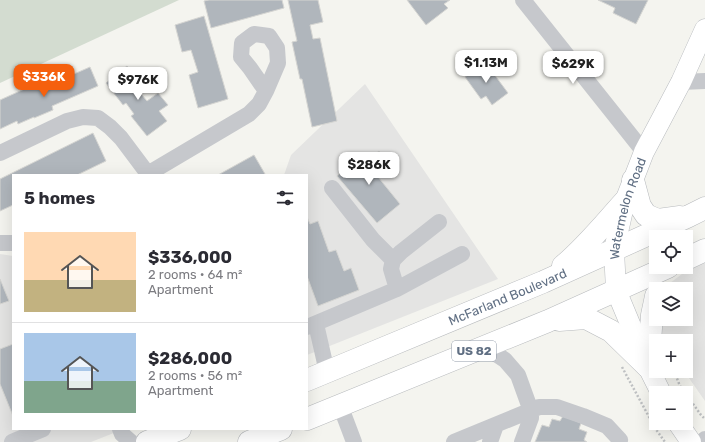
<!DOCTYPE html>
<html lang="en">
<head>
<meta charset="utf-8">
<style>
	:root { --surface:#fff; --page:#f7f7f7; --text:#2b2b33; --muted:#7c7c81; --line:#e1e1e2; --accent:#f5600e }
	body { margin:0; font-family:Rubik,sans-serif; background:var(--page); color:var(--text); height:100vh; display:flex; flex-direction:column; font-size:15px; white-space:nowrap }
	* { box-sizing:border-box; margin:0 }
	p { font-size:13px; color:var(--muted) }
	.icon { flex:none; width:22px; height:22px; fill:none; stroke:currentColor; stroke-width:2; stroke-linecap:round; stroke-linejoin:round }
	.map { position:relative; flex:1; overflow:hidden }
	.drawer { position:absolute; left:12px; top:174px; width:296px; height:256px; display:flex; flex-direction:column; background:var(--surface); border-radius:0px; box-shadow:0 4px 16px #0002 }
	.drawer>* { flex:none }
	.buttons { position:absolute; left:649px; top:230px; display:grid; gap:8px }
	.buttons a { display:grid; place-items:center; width:44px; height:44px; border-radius:0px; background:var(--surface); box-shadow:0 4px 16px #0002; font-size:20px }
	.price { position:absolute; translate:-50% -34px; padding:0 9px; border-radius:8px; background:#fff; color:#222; font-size:13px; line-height:26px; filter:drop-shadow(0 1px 2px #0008) }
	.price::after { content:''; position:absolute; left:50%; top:24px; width:12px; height:9px; margin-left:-6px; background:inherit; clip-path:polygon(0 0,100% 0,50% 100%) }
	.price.selected { background:var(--accent); color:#fff }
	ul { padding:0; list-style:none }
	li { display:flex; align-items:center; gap:12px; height:100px; padding:0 12px }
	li+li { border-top:1px solid var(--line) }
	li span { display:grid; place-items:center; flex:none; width:112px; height:80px; border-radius:0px; color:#555 }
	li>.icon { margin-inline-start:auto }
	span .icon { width:48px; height:48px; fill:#fffc; stroke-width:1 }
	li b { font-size:17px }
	h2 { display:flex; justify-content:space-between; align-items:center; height:48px; padding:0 12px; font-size:17px }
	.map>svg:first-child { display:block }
	.built { fill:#e4e4e3 }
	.green { fill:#d3dcd0 }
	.building { fill:#b0b6bc; stroke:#d5d5d2 }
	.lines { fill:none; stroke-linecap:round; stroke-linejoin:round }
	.major-casing { stroke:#b8bbbf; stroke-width:21 }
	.highway-casing { stroke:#b7babd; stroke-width:23 }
	.path { stroke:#bec0c2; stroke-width:2.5; stroke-dasharray:2 2; stroke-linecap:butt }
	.minor { stroke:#c6c8cc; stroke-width:16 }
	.major { stroke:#fff; stroke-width:20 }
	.highway { stroke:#fff; stroke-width:22 }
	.labels { text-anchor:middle; stroke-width:4; stroke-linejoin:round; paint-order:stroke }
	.shield { fill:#fff; stroke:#909aa8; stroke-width:1 }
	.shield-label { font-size:12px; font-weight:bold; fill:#606f83 }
	.street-label { font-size:13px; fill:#606f83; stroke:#fff }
</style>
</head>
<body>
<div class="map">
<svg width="705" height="442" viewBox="0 0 705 442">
	<rect width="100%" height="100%" fill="#f4f4ef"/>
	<path class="built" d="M365,84L498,279L307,355V175H284L291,155Z
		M0,254L13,256V429H124L91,442H0Z
		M705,262V401L684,371H686V341H663L659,334L660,319H686V289H668L670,283L686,271Z"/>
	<path class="green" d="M0,0H179L0,83Z"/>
	<path class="building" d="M209,0H282L284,8L211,28L204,1Z
		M288,0H318L323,22L310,25L313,39L320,38L337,121L312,127L302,79H300L292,42L297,41Z
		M407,0H450L444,4L448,8L426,25Z
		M598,0H648L636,24L613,13L615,8Z
		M204,16L228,99L198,108L189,75L198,72L191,50L182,52L175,25Z
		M485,62L508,93L492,105L486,96L481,99L465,77Z
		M127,66L146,90L141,94L147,101L158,93L168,105L159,111L167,121L147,136L131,116L134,114L126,103L123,105L106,83Z
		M90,67L98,86L52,106L53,110L34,118V117L18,124L17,121L0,129V100L40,82L42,88Z
		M93,133L106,161L77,175H13V206V205L0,211V179Z
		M379,151L388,160L374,172L400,204L377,223L337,176L362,155L367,161Z
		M254,155L265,174L262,175H218Z
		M307,217L310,224L318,221L329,252L336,250L344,271L351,268L359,290L318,306L307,276Z
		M0,279L9,301L0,304Z
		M13,344V416L0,384V349Z
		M563,416L581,423L579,429L587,432L584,440L587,442H535L542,425L549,427L552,419L560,421Z"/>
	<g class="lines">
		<defs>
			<g id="major">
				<path id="s1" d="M661,393L648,367L616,290L614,250L625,201L644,152L681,82L705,29"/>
				<path d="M678,423L691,442"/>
			</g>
			<g id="highway">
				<path d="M633,180L640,206L646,215L658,220L680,217"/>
				<path d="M686,259L705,250"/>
				<path d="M563,266C586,247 605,223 625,201"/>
				<path d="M559,320L586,318L611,331L648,367"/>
				<path d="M648,367L652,315L656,296"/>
				<path id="s2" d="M307,380L543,282L689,216L705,208"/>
				<path d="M307,419L548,321L668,267"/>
				<path d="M147,442L180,429"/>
				<path d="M249,442L281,429"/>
			</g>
		</defs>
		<use href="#major" class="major-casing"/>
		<use href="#highway" class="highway-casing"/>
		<path class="path" d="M622,367L655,428L665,442
			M674,371L680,386L685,393
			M686,394L701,415L705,419"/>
		<path class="minor" d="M523,0L644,152
			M254,34L269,36L277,48L278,63L266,91L250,68L241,57L242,43Z
			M681,82L705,81
			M0,153L67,121L83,117L98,118L110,127L121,138L148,174
			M146,175L249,114L259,104L266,91
			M332,188L373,240L393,260
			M0,243H13
			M397,289L391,269L393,260L401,252L439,222
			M316,324L327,372
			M307,327L397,289L462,254
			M484,346L505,360L518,375L531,411V418L522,442
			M340,405L354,442
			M120,429L122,434L131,442
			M12,442L43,429
			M454,442L539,407H557L583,416L607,426L620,440L619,442
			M490,442L496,425
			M702,442L705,439"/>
		<use href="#major" class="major"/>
		<use href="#highway" class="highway"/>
	</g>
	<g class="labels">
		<rect class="shield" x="452" y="341" width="44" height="20" rx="3"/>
		<g class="shield-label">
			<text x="474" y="355">US 82</text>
		</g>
		<g class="street-label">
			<text dy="5" stroke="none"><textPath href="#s1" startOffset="196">Watermelon Road</textPath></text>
			<text dy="5" stroke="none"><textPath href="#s2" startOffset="217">McFarland Boulevard</textPath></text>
		</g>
	</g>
</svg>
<div class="buttons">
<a><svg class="icon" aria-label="locate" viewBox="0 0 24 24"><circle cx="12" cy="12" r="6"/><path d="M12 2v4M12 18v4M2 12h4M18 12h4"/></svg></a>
<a><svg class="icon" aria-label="layers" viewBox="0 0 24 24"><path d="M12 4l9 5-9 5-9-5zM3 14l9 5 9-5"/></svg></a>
<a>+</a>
<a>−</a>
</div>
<b class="price" style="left:486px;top:84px">$1.13M</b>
<b class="price" style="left:573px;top:85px">$629K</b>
<b class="price selected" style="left:44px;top:98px">$336K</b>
<b class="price" style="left:138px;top:101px">$976K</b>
<b class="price" style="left:369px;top:186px">$286K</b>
<section class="drawer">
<h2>5 homes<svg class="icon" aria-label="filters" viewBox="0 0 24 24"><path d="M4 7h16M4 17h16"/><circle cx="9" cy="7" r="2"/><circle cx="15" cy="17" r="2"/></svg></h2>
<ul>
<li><span style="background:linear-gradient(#ffd9b3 60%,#c2b280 0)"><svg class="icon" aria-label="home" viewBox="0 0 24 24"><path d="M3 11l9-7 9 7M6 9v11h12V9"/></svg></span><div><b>$336,000</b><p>2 rooms · 64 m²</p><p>Apartment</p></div></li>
<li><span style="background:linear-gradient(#a9c7e8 60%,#7fa58c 0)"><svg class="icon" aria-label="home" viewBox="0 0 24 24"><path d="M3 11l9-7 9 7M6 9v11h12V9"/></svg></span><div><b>$286,000</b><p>2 rooms · 56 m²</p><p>Apartment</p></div></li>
</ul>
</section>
</div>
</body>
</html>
